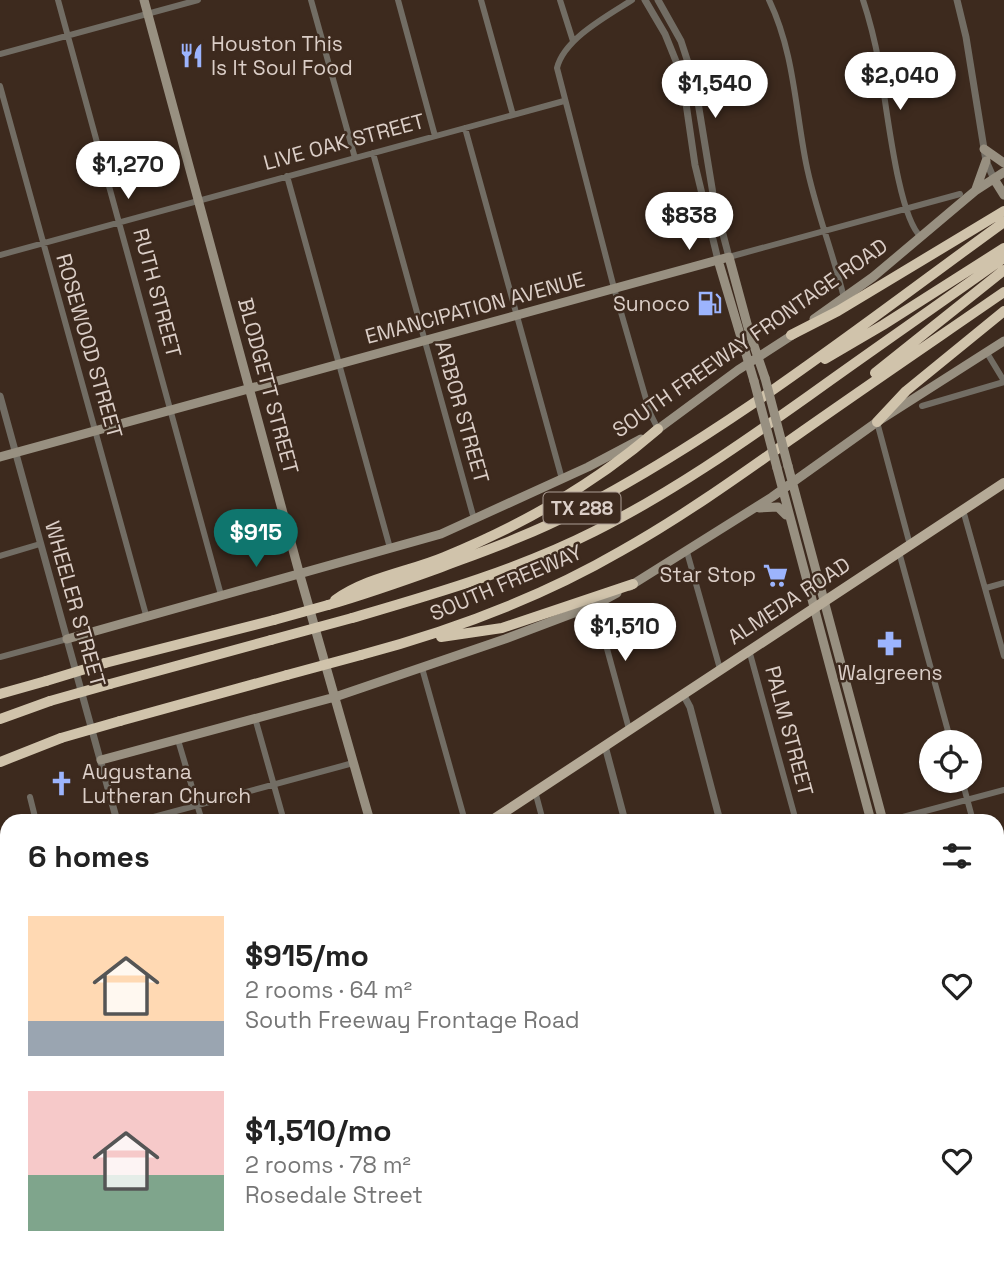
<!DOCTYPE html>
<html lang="en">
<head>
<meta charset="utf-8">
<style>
	:root { --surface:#fff; --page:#f2f2f2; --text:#222; --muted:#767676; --accent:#0f766e }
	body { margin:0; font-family:"Space Grotesk",sans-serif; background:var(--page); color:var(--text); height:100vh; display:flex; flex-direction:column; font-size:26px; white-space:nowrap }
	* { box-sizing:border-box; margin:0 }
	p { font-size:23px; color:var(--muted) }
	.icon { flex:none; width:38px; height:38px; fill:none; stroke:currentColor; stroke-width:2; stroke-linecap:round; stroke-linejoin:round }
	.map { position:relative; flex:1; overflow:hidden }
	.side { position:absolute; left:0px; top:814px; width:1004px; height:450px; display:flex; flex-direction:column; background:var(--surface); border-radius:21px 21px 0 0; box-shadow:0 2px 5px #0004 }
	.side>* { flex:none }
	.controls { position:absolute; left:919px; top:730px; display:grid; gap:14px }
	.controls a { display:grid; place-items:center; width:63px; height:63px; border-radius:50%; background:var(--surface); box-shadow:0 2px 5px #0004; font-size:35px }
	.price { position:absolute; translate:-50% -60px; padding:0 16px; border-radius:24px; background:#fff; color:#222; font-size:23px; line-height:46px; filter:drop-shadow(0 2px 4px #0008) }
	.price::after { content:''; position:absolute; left:50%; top:42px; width:21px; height:16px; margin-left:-10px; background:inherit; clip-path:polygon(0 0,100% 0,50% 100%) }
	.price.selected { background:var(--accent); color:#fff }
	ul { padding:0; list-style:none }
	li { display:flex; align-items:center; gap:21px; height:175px; padding:0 28px }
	li span { display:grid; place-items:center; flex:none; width:196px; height:140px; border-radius:0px; color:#555 }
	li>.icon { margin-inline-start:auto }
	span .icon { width:84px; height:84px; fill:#fffc; stroke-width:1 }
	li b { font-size:30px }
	h2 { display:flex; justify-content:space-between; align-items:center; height:84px; padding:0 28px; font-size:30px }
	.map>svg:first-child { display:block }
	.park { fill:url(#park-dots) }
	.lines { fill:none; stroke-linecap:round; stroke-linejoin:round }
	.minor { stroke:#726d64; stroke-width:6 }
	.tertiary { stroke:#726d64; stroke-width:7 }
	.secondary { stroke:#989081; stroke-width:9 }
	.primary { stroke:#b5aa97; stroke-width:10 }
	.motorway { stroke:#d0c3ab; stroke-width:10 }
	.secondary-bridge { stroke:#989081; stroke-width:9 }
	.motorway-bridge { stroke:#d0c3ab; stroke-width:10 }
	.labels { text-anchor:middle; stroke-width:5; stroke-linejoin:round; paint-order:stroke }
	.shield { fill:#3d2a1e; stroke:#ac9d94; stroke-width:2 }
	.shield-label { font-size:19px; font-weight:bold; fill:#dbcec7 }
	.poi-label { font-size:21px; fill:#dbcec7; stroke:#3d2a1e; text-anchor:start }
	.street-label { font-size:21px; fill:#dbcec7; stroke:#3d2a1e }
</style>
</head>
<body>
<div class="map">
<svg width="1004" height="1263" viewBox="0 0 1004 1263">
	<defs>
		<pattern id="park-dots" width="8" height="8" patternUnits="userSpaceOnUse" patternTransform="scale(1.75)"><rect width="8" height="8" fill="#51522a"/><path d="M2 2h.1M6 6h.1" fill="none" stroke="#696a47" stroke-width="1.8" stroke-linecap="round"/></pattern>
	</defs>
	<rect width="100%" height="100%" fill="#3d2a1e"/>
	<path class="park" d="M7,1064V1130L0,1135V1066Z"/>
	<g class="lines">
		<path class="minor" d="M58,0L221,595
			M311,0L355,158
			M398,0L435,136
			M481,0L513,115
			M560,0L573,41
			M632,0C607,16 564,39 557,68L614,288L650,413L658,429
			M769,0C794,52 795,107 806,163C815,209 833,252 844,298
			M863,0C870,21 875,42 879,63C886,98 897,216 921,237
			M0,54L198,0
			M0,86L146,615
			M465,128L562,479
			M373,153L474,519
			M287,176L390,548
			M0,255L564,101
			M729,257L960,194
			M987,353L1004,381
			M922,406L1004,382
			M877,422L910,545
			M963,510L1004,656
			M687,552L720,669
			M899,552L951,742
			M0,556L40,544
			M986,588L1004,583
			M595,605L629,729
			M749,650L796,821
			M0,657L67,639
			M422,668L465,821
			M255,718L284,821
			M178,740L202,821
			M962,780L973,821
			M535,791L543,821
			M30,797L36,821
			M139,821L353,763
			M888,821L1004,790
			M0,859L7,857
			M998,885L1004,884
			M998,911L1004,934
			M998,980L1004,979
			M998,993L1004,992
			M0,1059L7,1057
			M998,1186L1004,1184
			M0,1234L7,1232
			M85,1256L87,1263
			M163,1256L165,1263
			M335,1256L337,1263
			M411,1256L413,1263
			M588,1256L590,1263
			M917,1256L919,1263
			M719,1263L743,1256"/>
		<path class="tertiary" d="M645,0L665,34L682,76L695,165L718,260
			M658,0L681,41L695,84L714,200L729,257
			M957,0L966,37L986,161L994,179
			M0,396L117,821
			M683,694L690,707L720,821
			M605,746L625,821
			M998,1089L1004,1087
			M491,1256L493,1263
			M744,1256L746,1263
			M840,1256L842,1263
			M360,1263L383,1256"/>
		<path class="secondary" d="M144,0L299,572L370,821
			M984,149L1004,163
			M994,179L1004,195
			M976,189L986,161
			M718,260L754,381
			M814,319L873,277L975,191L1004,172
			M654,432L738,370L797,332
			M0,457L729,257L749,331L765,378
			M788,466L883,821
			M777,468L871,821
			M759,508L778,507L786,515
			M630,586L772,497L877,422L1004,341
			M67,639L441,534L588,467L641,439
			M101,760L335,697L505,639L595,605L617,593
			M240,1256L242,1263
			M997,1256L998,1263"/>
		<path class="primary" d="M491,821L1004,483
			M0,1144L7,1139"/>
		<path class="motorway" d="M791,335L838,311L1004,211
			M825,359L883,325L1004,248
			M875,373L1004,270
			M877,422L906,391L1004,311
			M335,600C367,577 408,572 444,557C520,526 596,483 658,429
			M328,605C366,594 403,581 439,568C484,551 530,535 572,513C724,435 866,322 1004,222
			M352,618C434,594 518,570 595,531C671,493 741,444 810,395C874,349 939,304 1004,258
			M441,637L502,628L633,584
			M361,655C451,631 540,598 621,551C680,518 735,479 790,440C861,390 933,341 1004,292
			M105,663L274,620
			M110,684L271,640
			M0,694L46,681
			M0,719L50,701
			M120,721L287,675
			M0,762L61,738
			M0,1249L7,1254
			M10,1256L19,1263"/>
		<path class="secondary-bridge" d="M765,378L788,466
			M754,381L777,468"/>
		<path class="motorway-bridge" d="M274,620L328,605
			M271,640L352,618
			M287,675L361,655
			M46,681L105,663
			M50,701L110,684
			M61,738L120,721"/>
	</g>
	<defs>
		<symbol id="restaurant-bare" viewBox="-9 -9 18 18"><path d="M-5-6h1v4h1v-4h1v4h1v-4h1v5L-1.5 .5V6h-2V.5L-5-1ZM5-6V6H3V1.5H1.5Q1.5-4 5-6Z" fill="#9cb4fd" stroke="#3d2a1e" stroke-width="2.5" paint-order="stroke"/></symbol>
		<symbol id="fuel-bare" viewBox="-9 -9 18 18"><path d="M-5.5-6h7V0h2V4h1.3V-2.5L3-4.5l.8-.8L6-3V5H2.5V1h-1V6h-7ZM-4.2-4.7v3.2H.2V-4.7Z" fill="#9cb4fd" stroke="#3d2a1e" stroke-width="2.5" paint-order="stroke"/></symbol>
		<symbol id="supermarket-bare" viewBox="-9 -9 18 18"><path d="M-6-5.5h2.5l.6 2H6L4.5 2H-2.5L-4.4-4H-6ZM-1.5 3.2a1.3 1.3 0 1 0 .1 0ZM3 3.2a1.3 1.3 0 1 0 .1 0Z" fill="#9cb4fd" stroke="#3d2a1e" stroke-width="2.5" paint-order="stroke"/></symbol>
		<symbol id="pharmacy-bare" viewBox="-9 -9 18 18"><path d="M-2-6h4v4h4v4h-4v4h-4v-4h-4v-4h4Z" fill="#9cb4fd" stroke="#3d2a1e" stroke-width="2.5" paint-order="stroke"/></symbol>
		<symbol id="church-bare" viewBox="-9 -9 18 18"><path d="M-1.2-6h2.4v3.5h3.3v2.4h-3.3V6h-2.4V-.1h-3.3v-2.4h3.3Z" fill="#9cb4fd" stroke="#3d2a1e" stroke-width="2.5" paint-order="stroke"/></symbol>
	</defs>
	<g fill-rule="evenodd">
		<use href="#restaurant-bare" x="174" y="38" width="35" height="35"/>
		<use href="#fuel-bare" x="692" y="286" width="35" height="35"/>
		<use href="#supermarket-bare" x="758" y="558" width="35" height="35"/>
		<use href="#pharmacy-bare" x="872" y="626" width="35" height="35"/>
		<use href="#church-bare" x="44" y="766" width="35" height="35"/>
	</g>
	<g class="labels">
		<rect class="shield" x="543.5" y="492.5" width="77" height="31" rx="5"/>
		<g class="shield-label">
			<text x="582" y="515">TX 288</text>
		</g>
		<g class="poi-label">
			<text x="211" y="51">Houston This<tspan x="211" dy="24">Is It Soul Food</tspan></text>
			<text x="690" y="311" text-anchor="end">Sunoco</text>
			<text x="756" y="582" text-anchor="end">Star Stop</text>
			<text x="890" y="680" text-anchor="middle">Walgreens</text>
			<text x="82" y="779">Augustana<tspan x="82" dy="24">Lutheran Church</tspan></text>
		</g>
		<g class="street-label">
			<text transform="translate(344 142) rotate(-15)" y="7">LIVE OAK STREET</text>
			<text transform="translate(157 293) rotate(75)" y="7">RUTH STREET</text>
			<text transform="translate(475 308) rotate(-15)" y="7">EMANCIPATION AVENUE</text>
			<text transform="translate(750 338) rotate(-35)" y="7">SOUTH FREEWAY FRONTAGE ROAD</text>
			<text transform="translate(89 346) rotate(74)" y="7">ROSEWOOD STREET</text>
			<text transform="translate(268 386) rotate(75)" y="7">BLODGETT STREET</text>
			<text transform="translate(462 412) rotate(74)" y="7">ARBOR STREET</text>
			<text transform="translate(506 583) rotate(-23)" y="7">SOUTH FREEWAY</text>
			<text transform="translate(789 601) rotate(-33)" y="7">ALMEDA ROAD</text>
			<text transform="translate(75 604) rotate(74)" y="7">WHEELER STREET</text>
			<text transform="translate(789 731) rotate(75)" y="7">PALM STREET</text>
		</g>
	</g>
</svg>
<div class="controls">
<a><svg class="icon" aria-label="locate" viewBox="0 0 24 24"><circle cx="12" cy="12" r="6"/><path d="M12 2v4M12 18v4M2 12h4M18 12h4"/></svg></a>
</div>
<b class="price" style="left:900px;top:112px">$2,040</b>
<b class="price" style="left:715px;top:120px">$1,540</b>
<b class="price" style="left:128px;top:201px">$1,270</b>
<b class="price" style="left:689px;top:252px">$838</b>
<b class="price selected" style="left:256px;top:569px">$915</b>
<b class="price" style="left:625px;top:663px">$1,510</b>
<section class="side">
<h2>6 homes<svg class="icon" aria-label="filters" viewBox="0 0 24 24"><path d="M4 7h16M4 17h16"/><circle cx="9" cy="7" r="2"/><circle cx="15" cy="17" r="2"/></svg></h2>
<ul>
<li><span style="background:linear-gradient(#ffd9b3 75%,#9aa5b1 0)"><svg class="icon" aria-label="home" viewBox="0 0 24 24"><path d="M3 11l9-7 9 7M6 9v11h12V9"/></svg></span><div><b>$915/mo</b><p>2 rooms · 64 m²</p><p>South Freeway Frontage Road</p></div><svg class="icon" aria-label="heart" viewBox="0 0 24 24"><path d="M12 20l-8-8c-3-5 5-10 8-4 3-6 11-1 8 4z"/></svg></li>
<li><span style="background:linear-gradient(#f6c9c9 60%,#7fa58c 0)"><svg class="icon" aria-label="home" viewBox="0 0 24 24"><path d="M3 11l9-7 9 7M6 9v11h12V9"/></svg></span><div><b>$1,510/mo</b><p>2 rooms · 78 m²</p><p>Rosedale Street</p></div><svg class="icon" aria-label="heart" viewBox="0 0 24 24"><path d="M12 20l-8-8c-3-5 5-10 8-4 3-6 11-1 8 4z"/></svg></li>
</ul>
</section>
</div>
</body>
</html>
